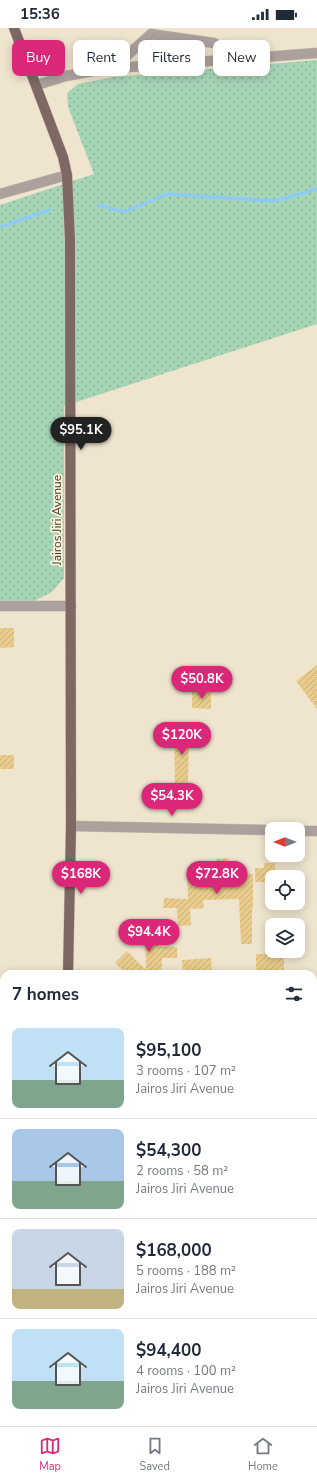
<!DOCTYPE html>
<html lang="en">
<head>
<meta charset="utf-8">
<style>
	:root { --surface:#fff; --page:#f2f2f3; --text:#1f2937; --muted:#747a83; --line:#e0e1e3; --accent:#db2777 }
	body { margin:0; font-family:"Nunito Sans",sans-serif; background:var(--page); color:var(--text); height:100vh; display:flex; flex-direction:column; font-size:15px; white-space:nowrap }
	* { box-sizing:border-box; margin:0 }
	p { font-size:13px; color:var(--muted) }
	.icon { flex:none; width:22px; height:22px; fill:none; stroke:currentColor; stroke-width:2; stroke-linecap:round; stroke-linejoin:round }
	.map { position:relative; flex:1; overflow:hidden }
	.side { position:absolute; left:0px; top:942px; width:317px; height:456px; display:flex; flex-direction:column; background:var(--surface); border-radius:12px 12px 0 0; box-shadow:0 2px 10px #0003 }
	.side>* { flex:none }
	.top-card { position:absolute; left:12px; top:12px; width:293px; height:36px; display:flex; gap:8px }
	.needle { width:26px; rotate:270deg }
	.fabs { position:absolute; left:265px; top:794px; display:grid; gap:8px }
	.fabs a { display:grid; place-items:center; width:40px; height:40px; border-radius:8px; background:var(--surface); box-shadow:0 2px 10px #0003; font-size:20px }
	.price { position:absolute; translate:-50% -34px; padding:0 9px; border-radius:14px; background:var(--accent); color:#fff; font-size:13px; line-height:26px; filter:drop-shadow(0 1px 2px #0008) }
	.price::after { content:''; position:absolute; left:50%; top:24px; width:12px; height:9px; margin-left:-6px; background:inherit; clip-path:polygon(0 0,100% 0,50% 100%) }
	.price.on { background:#222; color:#fff }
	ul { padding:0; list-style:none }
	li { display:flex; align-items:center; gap:12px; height:100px; padding:0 12px }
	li+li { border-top:1px solid var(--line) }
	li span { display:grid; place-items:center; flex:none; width:112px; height:80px; border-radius:8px; color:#555 }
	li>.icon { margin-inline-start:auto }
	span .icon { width:48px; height:48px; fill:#fffc; stroke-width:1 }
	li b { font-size:17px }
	h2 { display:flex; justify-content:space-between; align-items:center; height:48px; padding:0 12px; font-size:17px }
	.tag { padding:0 14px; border-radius:8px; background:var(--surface); box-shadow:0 2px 10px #0003; font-size:14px; line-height:36px }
	.tag.on { background:var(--accent); color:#fff }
	.status { display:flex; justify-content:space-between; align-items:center; height:28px; padding:0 20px; background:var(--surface); direction:ltr }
	.status svg { height:11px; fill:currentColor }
	.tabs { display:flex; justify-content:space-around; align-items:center; height:56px; border-top:1px solid var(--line); background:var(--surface); font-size:11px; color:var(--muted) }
	.tabs a { display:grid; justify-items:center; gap:2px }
	.tabs .on { color:var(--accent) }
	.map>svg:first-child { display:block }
	.grass { fill:url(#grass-dots) }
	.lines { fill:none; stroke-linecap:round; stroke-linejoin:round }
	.stream { stroke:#8dcbf6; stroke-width:3.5 }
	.building { fill:url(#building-hatch) }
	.minor-casing { stroke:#cbc2ad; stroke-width:11 }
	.major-casing { stroke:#cbc2ad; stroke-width:11 }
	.minor { stroke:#ada19e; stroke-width:10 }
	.major { stroke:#7d6863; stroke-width:10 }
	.labels { text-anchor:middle; stroke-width:3.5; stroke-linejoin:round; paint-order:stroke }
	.street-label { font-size:12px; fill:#3c382f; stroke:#fdf2da }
</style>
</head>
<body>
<div class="status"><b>15:36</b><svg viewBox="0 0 49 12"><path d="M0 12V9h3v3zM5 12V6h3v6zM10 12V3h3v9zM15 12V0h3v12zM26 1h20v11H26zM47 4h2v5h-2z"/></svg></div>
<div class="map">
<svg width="317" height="1398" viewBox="0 0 317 1398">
	<defs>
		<pattern id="grass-dots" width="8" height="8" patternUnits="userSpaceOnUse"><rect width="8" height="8" fill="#a6d5b5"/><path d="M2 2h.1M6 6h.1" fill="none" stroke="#88ae94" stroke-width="1.8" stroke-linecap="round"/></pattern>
		<pattern id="building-hatch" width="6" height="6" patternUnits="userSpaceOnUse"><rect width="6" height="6" fill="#e9cc8c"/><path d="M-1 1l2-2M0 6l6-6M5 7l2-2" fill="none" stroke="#c9b079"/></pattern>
	</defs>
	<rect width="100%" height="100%" fill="#efe4cd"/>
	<path class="grass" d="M317,32V296L64,378V550L52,564L34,573H0V177L94,146L68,79L67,65L78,56L114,49Z"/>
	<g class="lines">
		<path class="stream" d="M99,177L124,184L167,166L275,173L317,161
			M0,199L49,182"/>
	</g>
	<path class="building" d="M0,600H14V619L0,620Z
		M317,637V681L296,653Z
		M192,664H211V681L192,680Z
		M174,699H189L188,759H175Z
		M0,727H14V741H0Z
		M228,830L229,841L234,840V846H253V880H252V916H241L239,871L203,872L204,880L190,881L191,897L178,898L177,880H163L164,870L188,871L187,843L216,841V831Z
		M264,835H275V849H272V854H255V840H264Z
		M145,892H159V919H177V930H162V946H127L115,935L127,923L146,942Z
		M256,926H284V946H269V943H256Z
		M211,930L212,946H183L182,932Z"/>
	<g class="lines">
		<defs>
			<path id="minor" d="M113,40L151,6L214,15L228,23L229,31
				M37,57L66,48L103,41L317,25
				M0,166L67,147
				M0,578H71
				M71,798L272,802
				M298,803H317
				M313,998H317
				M0,1175L4,1176
				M313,1367L317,1373"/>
			<path id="major" d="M14,0L63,129L67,147L70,212L71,798L68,946
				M0,1025L4,1022
				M0,1040H4
				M313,1046H317
				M0,1063L4,1066
				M0,1359L4,1352"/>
		</defs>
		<use href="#minor" class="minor-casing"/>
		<use href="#major" class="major-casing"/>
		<use href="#minor" class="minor"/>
		<use href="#major" class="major"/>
	</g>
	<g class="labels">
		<g class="street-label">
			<text transform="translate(57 492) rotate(-90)" y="4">Jairos Jiri Avenue</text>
		</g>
	</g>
</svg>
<div class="fabs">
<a><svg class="needle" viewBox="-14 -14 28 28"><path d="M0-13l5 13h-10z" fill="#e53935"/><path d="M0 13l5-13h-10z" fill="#747a83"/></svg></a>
<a><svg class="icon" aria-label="locate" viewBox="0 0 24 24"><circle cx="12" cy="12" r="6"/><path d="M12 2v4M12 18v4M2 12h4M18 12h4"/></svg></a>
<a><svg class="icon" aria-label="layers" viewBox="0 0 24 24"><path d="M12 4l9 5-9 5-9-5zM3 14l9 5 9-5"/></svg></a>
</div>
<b class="price on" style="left:81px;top:423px">$95.1K</b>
<b class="price" style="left:202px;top:672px">$50.8K</b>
<b class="price" style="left:182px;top:728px">$120K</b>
<b class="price" style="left:172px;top:789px">$54.3K</b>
<b class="price" style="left:81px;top:867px">$168K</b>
<b class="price" style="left:217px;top:867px">$72.8K</b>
<b class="price" style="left:149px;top:925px">$94.4K</b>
<div class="top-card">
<a class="tag on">Buy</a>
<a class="tag">Rent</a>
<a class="tag">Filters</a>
<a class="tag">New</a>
</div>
<section class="side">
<h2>7 homes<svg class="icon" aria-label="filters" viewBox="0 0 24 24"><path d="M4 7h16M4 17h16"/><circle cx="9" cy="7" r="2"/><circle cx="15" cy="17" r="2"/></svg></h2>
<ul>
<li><span style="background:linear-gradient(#bfe0f5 65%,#7fa58c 0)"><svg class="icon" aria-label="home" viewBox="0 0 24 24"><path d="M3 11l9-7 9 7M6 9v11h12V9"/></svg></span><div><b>$95,100</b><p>3 rooms · 107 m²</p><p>Jairos Jiri Avenue</p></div></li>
<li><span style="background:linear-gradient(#a9c7e8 65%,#7fa58c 0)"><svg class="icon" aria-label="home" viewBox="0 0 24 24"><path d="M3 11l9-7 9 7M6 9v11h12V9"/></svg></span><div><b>$54,300</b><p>2 rooms · 58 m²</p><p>Jairos Jiri Avenue</p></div></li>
<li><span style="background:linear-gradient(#c9d6e8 75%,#c2b280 0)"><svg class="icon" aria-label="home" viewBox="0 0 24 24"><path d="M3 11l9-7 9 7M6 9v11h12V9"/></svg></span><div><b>$168,000</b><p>5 rooms · 188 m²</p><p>Jairos Jiri Avenue</p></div></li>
<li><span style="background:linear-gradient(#bfe0f5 65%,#7fa58c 0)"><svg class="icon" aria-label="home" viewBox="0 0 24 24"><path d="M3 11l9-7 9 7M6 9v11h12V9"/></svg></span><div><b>$94,400</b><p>4 rooms · 100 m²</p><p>Jairos Jiri Avenue</p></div></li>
</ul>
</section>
</div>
<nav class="tabs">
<a class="on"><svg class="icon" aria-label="map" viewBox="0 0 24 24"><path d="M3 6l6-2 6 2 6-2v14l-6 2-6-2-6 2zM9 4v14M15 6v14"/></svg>Map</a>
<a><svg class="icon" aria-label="saved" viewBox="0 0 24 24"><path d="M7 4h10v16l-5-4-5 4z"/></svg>Saved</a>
<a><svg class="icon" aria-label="home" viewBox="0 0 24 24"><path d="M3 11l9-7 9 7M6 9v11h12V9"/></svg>Home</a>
</nav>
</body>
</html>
